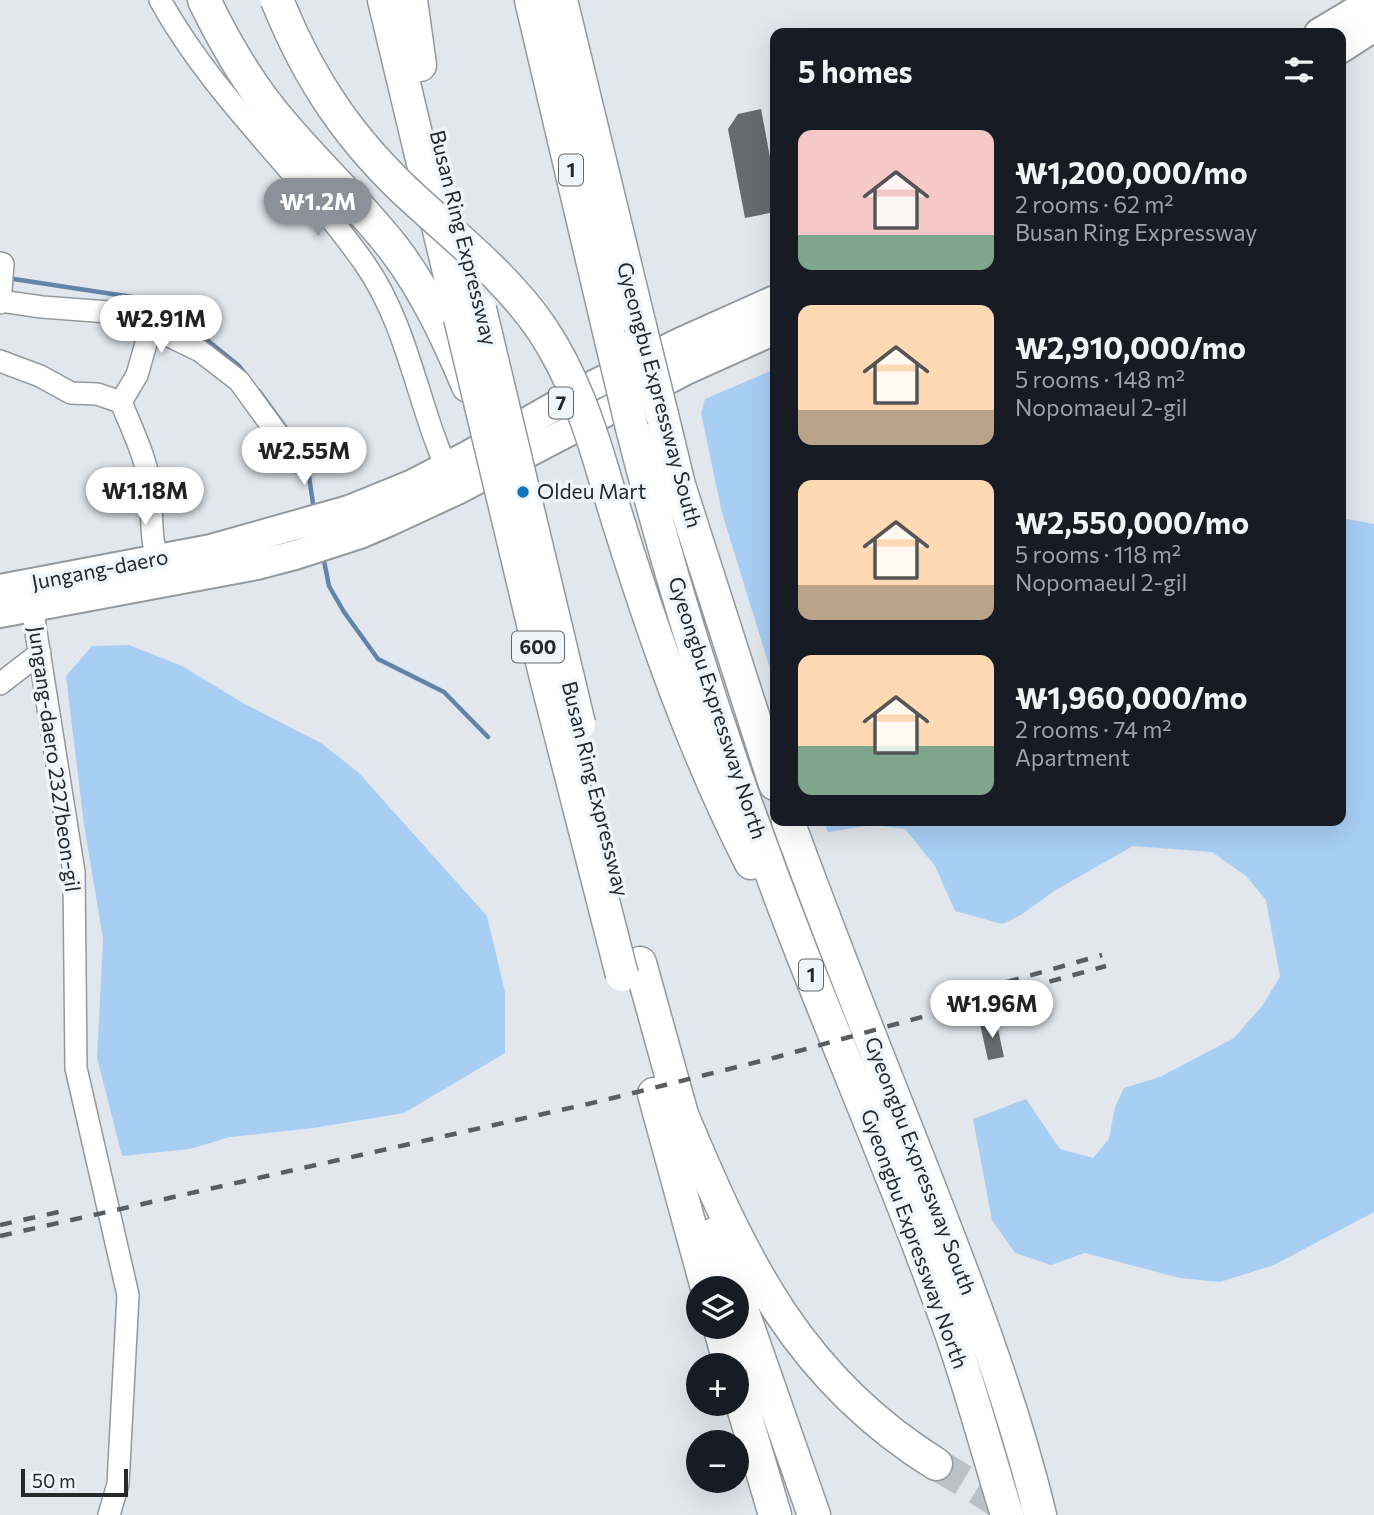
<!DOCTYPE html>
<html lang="en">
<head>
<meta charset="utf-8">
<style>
	:root { --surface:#171b24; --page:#242831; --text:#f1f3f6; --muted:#9ea1a6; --accent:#8c9099 }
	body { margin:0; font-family:Commissioner,sans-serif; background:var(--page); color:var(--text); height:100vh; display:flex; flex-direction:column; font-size:26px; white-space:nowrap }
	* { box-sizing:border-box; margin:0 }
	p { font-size:23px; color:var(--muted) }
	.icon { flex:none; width:38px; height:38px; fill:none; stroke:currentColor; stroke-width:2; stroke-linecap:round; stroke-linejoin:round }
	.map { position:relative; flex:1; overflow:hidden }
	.side { position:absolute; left:770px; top:28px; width:576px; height:798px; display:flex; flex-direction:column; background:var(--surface); border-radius:14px; box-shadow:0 7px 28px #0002 }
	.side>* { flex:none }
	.fabs { position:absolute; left:686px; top:1276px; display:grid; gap:14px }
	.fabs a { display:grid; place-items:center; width:63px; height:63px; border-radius:50%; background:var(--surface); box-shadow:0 7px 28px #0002; font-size:35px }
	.scale { position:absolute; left:21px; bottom:18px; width:107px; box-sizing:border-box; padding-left:7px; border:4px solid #26282a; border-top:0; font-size:19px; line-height:24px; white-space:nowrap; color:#26282a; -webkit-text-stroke:5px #f0f5fa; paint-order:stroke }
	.price { position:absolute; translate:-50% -60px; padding:0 16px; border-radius:24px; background:#fff; color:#222; font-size:23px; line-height:46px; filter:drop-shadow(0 2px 4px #0008) }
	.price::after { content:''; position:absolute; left:50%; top:42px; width:21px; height:16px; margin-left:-10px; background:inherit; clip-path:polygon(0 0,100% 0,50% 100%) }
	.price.selected { background:var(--accent); color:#fff }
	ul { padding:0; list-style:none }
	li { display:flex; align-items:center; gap:21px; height:175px; padding:0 28px }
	li span { display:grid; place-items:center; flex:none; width:196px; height:140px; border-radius:14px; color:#555 }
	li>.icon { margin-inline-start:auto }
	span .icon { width:84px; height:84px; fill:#fffc; stroke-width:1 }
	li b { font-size:30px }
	h2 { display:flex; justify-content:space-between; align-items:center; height:84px; padding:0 28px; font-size:30px }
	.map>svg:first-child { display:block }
	.green { fill:#a8cef4 }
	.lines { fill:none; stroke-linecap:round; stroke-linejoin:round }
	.stream { stroke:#6284a6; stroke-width:4.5 }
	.building { fill:#676b70 }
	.highway-tunnel { stroke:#bcc1c6; stroke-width:32; stroke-dasharray:32 16; stroke-linecap:butt }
	.minor-casing { stroke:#94999d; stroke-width:24 }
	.major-casing { stroke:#94999d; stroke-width:32 }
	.highway-casing { stroke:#94999d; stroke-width:35 }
	.minor { stroke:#fff; stroke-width:21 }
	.major { stroke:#fff; stroke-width:28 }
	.highway { stroke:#fff; stroke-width:32 }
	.rail { stroke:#5a5d60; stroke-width:4.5; stroke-dasharray:12 12; stroke-linecap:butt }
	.highway-bridge-casing { stroke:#94999d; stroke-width:35; stroke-linecap:butt }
	.highway-bridge { stroke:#fff; stroke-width:32 }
	.poi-dot { fill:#1175c1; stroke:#f0f5fa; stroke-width:2.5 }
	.labels { text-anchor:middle; stroke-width:7; stroke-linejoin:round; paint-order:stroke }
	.shield { fill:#f0f5fa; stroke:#636668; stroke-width:2 }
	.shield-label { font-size:19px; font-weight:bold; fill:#26282a }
	.street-label { font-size:21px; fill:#26282a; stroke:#f0f5fa }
	.poi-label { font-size:21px; fill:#26282a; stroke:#f0f5fa; text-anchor:start }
</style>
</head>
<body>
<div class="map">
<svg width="1374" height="1515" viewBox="0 0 1374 1515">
	<rect width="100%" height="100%" fill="#e2e7ed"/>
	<path class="green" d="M775,369V685L722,513L701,413L705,399Z
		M1341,518L1374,524V1212L1274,1265L1220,1282L1180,1278L1085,1253L1051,1265L1015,1253L992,1220L973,1119L1026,1099L1060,1149L1093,1158L1109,1139L1115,1107L1124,1088L1160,1077L1234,1038L1262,1006L1280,977L1266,900L1246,876L1212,852L1133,846L1054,891L1021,915L1002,924L955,911L935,866L905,829L873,825L828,832L824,821H1340Z
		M129,645L182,666L243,703L321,743L358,772L487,916L505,992V1053L404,1113L313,1128L230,1137L190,1149L122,1156L97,1058L103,939L84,825L66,676L92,646Z"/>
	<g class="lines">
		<path class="stream" d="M7,278L139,298L176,315L238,365L247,376
			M259,391L299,446
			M307,463L314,510
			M323,556L329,586L344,612L378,659L444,692L488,737"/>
	</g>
	<path class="building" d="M761,109L775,184V212L745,218L728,129L738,114Z
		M996,1020L1004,1057L988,1060L980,1024Z"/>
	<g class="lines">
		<path class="highway-tunnel" d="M936,1464L1019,1514"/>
		<defs>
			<path id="minor" d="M160,0C214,98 301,173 365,264C410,329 418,410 452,480
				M0,263L3,264L0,303
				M0,301L42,307L122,313L200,351L239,381L298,462
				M151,326L137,375L121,402C131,427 144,453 149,480C153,502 150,524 154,546
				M0,361L40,376L71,393L97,394L121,402
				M30,594L74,872L76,1068L128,1295L118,1484L109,1515
				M0,684L40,653"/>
			<path id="major" d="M1319,33L1374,0
				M1340,49L1374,27
				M0,589L211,549L349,510L413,484L469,455L585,389L681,342L775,300
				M0,613L257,565L295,555L360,534L388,522L457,490L684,371L775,330"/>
			<path id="highway" d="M204,0C222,37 242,73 267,105C306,156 356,199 395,250C426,291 448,339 468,386
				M384,0L460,318
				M411,0L420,65
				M531,0L611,340
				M561,0L640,326
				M662,415L679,485L775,784
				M632,428C677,605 734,781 801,951C851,1078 905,1203 951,1333C972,1393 988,1454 1007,1515
				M604,475C644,608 688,739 751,863
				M788,821C830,936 875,1049 920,1163C965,1278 1011,1395 1040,1515
				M640,963L688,1136
				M654,1094L707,1288
				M683,1117C743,1261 798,1378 936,1464
				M716,1233L734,1288
				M737,1295L814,1515
				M719,1326L730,1365
				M737,1387L775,1515"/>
		</defs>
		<use href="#minor" class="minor-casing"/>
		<use href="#major" class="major-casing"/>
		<use href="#highway" class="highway-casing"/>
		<use href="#minor" class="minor"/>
		<use href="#major" class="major"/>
		<use href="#highway" class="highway"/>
		<path class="rail" d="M961,995L1102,955
			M0,1225L63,1211
			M0,1236L601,1101L777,1057L1106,966"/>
		<defs>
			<path id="highway-bridge" d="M277,0C309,80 351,142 415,200C460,241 507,278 542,329C572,374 589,424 604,475
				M480,309L579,724
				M460,318L545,674L622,975
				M640,326L662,415
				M611,340L632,428"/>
		</defs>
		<use href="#highway-bridge" class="highway-bridge-casing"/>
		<use href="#highway-bridge" class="highway-bridge"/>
	</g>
	<circle class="poi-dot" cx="523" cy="492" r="7"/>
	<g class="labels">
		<g class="shield">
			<rect x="559" y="154.5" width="24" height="31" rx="5"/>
			<rect x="549" y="387.5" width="24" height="31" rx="5"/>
			<rect x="512" y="631.5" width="52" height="31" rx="5"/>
			<rect x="799" y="959.5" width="24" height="31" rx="5"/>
		</g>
		<g class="shield-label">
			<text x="571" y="177">1</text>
			<text x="561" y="410">7</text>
			<text x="538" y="654">600</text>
			<text x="811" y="982">1</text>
		</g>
		<g class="street-label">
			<text transform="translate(463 238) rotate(76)" y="7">Busan Ring Expressway</text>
			<text transform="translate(659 395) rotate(75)" y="7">Gyeongbu Expressway South</text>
			<text transform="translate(100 570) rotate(-11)" y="7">Jungang-daero</text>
			<text transform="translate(717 708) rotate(72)" y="7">Gyeongbu Expressway North</text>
			<text transform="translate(54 759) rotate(82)" y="7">Jungang-daero 2327beon-gil</text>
			<text transform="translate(595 789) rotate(76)" y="7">Busan Ring Expressway</text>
			<text transform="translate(920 1166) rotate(69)" y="7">Gyeongbu Expressway South</text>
			<text transform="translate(914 1239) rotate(70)" y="7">Gyeongbu Expressway North</text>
		</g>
		<g class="poi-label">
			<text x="537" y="499">Oldeu Mart</text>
		</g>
	</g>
</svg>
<div class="fabs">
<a><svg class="icon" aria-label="layers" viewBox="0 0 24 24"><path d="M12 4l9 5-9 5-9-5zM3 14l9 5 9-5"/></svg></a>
<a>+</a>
<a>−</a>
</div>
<div class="scale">50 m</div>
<b class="price selected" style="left:318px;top:238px">₩1.2M</b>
<b class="price" style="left:161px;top:355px">₩2.91M</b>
<b class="price" style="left:304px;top:487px">₩2.55M</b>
<b class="price" style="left:145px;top:527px">₩1.18M</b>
<b class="price" style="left:992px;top:1040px">₩1.96M</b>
<section class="side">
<h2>5 homes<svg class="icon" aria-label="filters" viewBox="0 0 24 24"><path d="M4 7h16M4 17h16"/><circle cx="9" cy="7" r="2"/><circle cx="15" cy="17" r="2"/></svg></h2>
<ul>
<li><span style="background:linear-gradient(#f6c9c9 75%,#7fa58c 0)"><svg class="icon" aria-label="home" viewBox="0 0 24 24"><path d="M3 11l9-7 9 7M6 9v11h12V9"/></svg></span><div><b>₩1,200,000/mo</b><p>2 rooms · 62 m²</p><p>Busan Ring Expressway</p></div></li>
<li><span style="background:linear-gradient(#ffd9b3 75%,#b9a48a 0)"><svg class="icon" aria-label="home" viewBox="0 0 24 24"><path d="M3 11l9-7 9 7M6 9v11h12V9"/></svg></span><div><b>₩2,910,000/mo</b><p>5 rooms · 148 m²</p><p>Nopomaeul 2-gil</p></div></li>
<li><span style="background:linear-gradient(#ffd9b3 75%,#b9a48a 0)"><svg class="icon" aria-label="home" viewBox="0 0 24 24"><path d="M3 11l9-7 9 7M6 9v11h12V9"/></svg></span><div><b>₩2,550,000/mo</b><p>5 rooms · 118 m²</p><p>Nopomaeul 2-gil</p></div></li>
<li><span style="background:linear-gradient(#ffd9b3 65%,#7fa58c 0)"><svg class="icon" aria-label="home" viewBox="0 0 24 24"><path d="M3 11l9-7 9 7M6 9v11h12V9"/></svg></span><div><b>₩1,960,000/mo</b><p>2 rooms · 74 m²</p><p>Apartment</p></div></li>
</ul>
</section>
</div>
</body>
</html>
